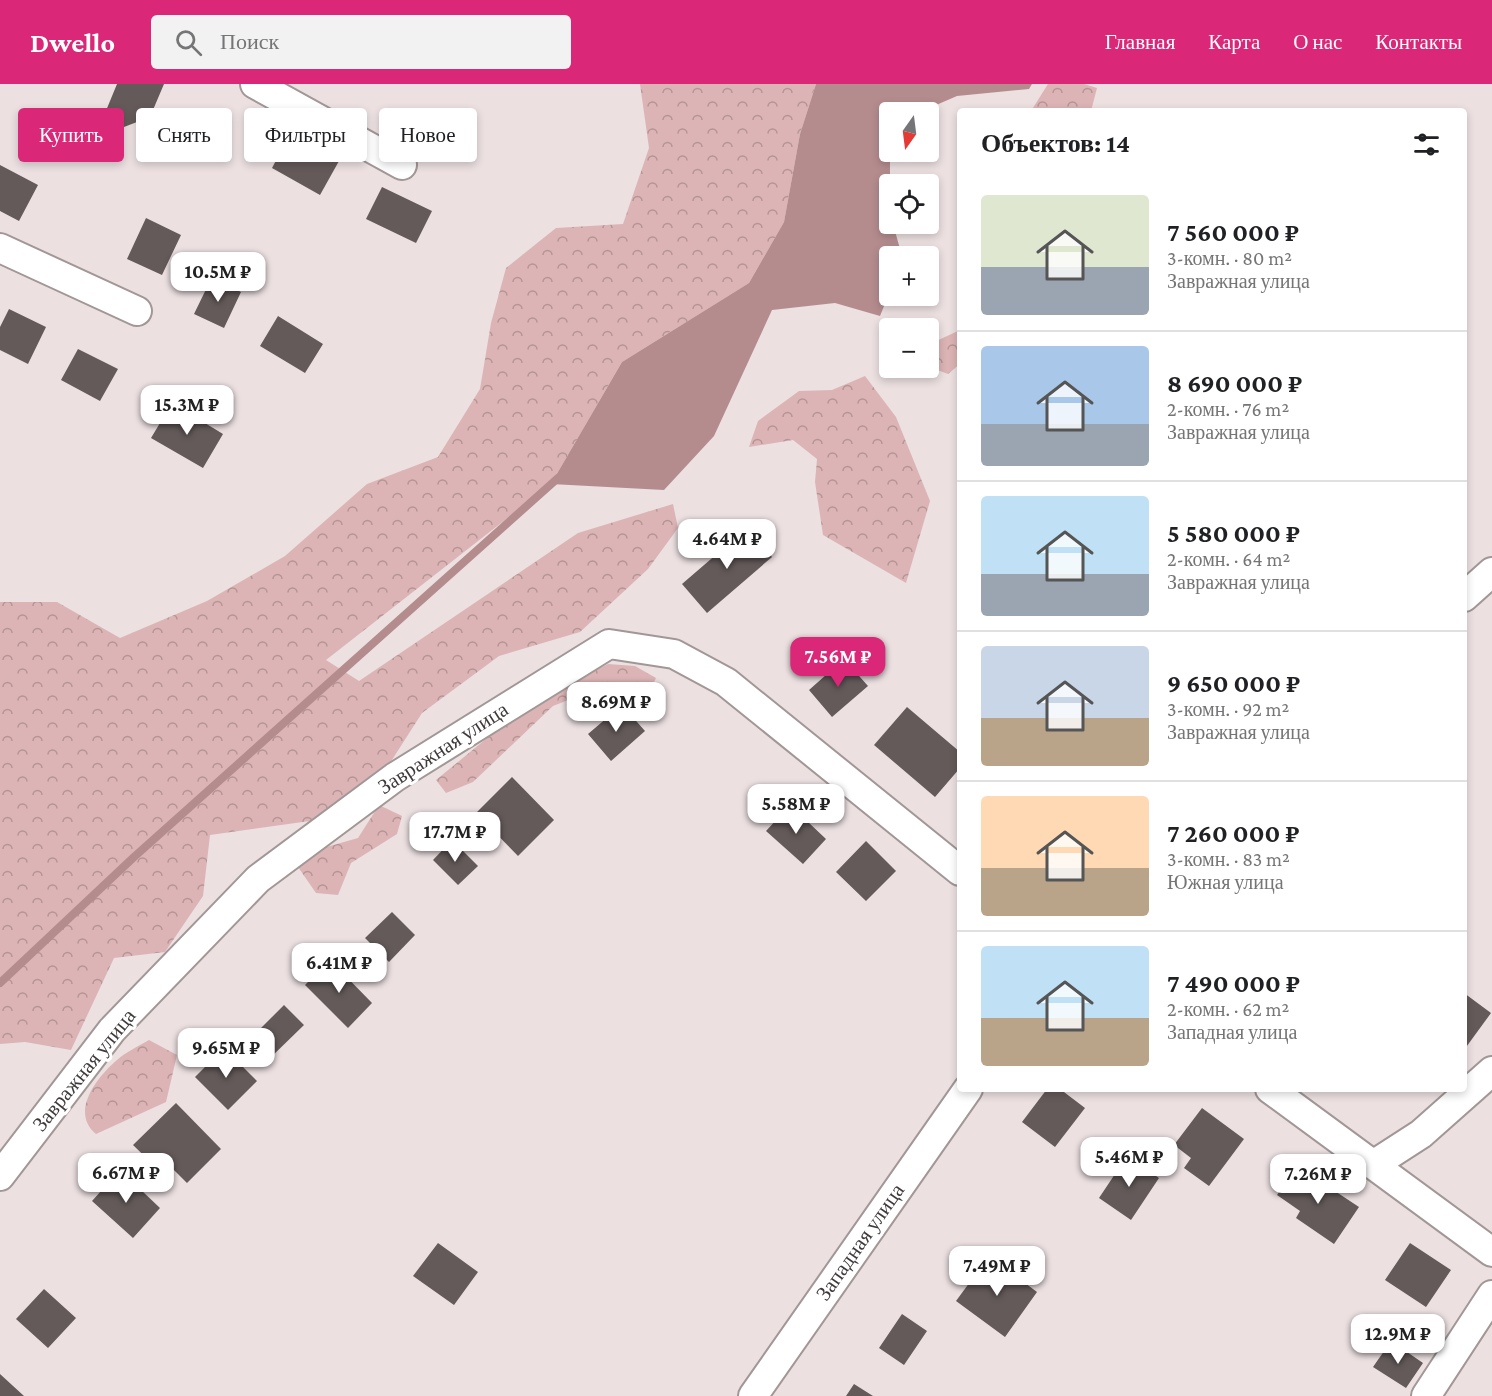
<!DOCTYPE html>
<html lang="ru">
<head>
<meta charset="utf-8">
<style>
	:root { --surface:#fff; --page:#f2f2f2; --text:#202124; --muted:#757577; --line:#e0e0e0; --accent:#db2777 }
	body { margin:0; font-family:"Crimson Pro",serif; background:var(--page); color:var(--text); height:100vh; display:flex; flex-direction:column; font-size:22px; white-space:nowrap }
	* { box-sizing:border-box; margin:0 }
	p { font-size:20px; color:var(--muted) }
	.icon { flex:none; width:33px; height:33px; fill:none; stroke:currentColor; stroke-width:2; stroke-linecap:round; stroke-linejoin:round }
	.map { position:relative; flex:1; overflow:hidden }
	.drawer { position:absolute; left:957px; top:24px; width:510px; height:984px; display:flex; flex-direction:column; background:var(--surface); border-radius:6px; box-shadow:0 3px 9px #0003 }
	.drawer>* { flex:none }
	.banner { position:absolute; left:18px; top:24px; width:570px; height:54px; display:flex; gap:12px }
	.needle { width:39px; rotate:194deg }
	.buttons { position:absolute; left:879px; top:18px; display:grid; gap:12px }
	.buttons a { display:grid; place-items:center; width:60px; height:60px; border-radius:6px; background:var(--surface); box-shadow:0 3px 9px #0003; font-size:30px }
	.price { position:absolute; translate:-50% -51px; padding:0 14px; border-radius:12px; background:#fff; color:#222; font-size:20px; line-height:39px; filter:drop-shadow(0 2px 3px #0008) }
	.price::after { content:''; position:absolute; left:50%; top:36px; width:18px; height:14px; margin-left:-9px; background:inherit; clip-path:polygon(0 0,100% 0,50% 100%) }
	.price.on { background:var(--accent); color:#fff }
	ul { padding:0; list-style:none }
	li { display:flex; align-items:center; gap:18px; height:150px; padding:0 24px }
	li+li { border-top:2px solid var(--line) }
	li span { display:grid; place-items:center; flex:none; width:168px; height:120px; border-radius:6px; color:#555 }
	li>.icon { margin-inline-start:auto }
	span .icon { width:72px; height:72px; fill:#fffc; stroke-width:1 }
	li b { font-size:26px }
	h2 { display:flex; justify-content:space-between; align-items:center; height:72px; padding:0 24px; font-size:26px }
	.chip { padding:0 21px; border-radius:6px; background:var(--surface); box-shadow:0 3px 9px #0003; font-size:21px; line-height:54px }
	.chip.on { background:var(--accent); color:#fff }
	header { display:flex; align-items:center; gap:36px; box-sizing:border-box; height:84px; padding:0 30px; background:var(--accent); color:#fff }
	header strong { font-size:28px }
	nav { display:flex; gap:33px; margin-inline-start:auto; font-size:21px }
	.search { width:420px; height:54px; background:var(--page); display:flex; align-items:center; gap:15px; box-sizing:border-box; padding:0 21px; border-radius:6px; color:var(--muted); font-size:22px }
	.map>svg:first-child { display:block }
	.forest { fill:url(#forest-crowns) }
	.water { fill:#b48c8e }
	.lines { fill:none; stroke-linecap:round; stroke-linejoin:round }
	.stream { stroke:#b48c8e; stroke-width:8 }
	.building { fill:#645a5a }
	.minor-casing { stroke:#a29797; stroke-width:32 }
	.minor { stroke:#fff; stroke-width:28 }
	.labels { text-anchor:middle; stroke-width:6; stroke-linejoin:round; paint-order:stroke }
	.street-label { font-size:21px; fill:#403b3b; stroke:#fff }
</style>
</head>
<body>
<header>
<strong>Dwello</strong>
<div class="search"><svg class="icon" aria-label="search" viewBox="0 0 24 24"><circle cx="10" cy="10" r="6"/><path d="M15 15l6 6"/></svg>Поиск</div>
<nav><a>Главная</a><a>Карта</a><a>О нас</a><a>Контакты</a></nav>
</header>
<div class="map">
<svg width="1492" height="1312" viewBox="0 0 1492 1312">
	<defs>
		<pattern id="forest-crowns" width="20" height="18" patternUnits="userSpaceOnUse" patternTransform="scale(1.5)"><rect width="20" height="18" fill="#dcb4b5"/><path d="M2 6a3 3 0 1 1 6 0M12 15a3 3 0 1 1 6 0" fill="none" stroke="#b49494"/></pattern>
	</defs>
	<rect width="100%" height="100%" fill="#ece0e1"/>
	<path class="forest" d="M640,0H816L800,50L784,138L749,199L622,278L551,400L326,576L359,597L578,449L673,420L678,444L648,485L580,548L499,572L422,629L390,679L317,736L210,751L203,812L165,868L114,874L71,966L25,958L0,960V518H57L120,554L207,517L285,472L367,400L438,373L480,305L491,239L506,184L556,144L623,140L649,64Z
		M1048,0H1084L1097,4L1091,27H1031Z
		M960,246V280L948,290L932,284V259Z
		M865,292L896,333L930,417L906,499L823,451L815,398L817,375L793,356L749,363L758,337L799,307L832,306Z
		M608,580L635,582L656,594L646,615L606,601L553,622L473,698L446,709L436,696L531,618Z
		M379,721L402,732L397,750L351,779L338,811L316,809L298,783L323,764L358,754Z
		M149,956L177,971L166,1018L96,1050C69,1028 98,992 117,976C126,968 139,962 149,956Z"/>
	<path class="water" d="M816,0H1032L1029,5L957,12L920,28H890V140H893L902,172H890L889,210L880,232L835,219L772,226L714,352L664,406L551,400L622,278L749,199L784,138L800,50Z"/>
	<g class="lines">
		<path class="stream" d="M0,899L134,773L558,394"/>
	</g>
	<path class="building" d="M117,0H164L150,33L124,43L103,34Z
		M290,50L339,77L320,111L272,84Z
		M0,81L38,101L19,137L0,127Z
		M382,103L432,127L416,159L366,135Z
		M146,134L181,151L162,191L127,175Z
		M212,193L241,208L224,244L194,230Z
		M9,225L46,243L28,280L0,266V243Z
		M278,232L323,260L305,289L260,262Z
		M78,265L118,285L100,317L61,296Z
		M172,319L223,350L203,384L151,354Z
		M747,444L772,473L707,529L682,500Z
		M844,575L868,602L832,633L809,606Z
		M622,621L645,647L611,677L588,650Z
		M907,623L960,668V684L935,713L874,661Z
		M512,693L554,736L518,772L476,729Z
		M790,721L826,755L803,780L766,747Z
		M452,756L478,782L458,801L433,776Z
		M866,757L896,787L866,817L836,788Z
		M392,828L415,851L389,878L365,854Z
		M330,876L372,919L348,944L305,901Z
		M1464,909L1491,929L1464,966Z
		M284,921L304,941L267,977L247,958Z
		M224,964L257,997L228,1026L195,993Z
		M1047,1005H1060L1085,1024L1055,1063L1022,1038Z
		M176,1019L221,1065L187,1099L173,1085L166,1093L133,1061Z
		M1202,1024L1244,1055L1209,1102L1184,1084L1191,1074L1174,1061Z
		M1127,1072L1159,1094L1131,1136L1099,1114Z
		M1297,1082L1359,1123L1334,1160L1296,1134L1300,1127L1277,1111Z
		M120,1086L160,1124L133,1154L92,1117Z
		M438,1159L478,1188L454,1221L413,1192Z
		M1410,1159L1451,1186L1426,1223L1385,1196Z
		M989,1172L1037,1208L1005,1253L956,1217Z
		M44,1205L76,1234L48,1264L16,1235Z
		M902,1230L927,1247L904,1281L879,1264Z
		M1391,1257L1423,1279L1406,1304L1373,1283Z
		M0,1290L24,1312H0Z
		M854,1300L873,1312H846Z"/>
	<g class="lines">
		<defs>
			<path id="minor" d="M255,0L402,81
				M0,164L137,227
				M1464,513L1492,488
				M1270,1005L1492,1168
				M1373,1081L1421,1050L1492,987
				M0,1092L112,946L258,795L395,693L609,560L674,570L726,598L960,787
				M753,1312L968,1005
				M1426,1312L1492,1211"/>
		</defs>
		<use href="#minor" class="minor-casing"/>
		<use href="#minor" class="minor"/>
	</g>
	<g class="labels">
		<g class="street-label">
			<text transform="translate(443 664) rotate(-33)" y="7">Завражная улица</text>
			<text transform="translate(84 986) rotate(-51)" y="7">Завражная улица</text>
			<text transform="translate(860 1158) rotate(-55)" y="7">Западная улица</text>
		</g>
	</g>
</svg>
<div class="buttons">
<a><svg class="needle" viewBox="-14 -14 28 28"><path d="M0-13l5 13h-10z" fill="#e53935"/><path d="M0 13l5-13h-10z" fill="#757577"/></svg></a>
<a><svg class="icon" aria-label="locate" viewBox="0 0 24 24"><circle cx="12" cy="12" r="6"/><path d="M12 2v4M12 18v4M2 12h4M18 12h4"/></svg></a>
<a>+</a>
<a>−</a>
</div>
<b class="price" style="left:218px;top:219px">10.5M ₽</b>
<b class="price" style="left:187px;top:352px">15.3M ₽</b>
<b class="price" style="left:727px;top:486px">4.64M ₽</b>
<b class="price on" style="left:838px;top:604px">7.56M ₽</b>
<b class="price" style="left:616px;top:649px">8.69M ₽</b>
<b class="price" style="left:796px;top:751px">5.58M ₽</b>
<b class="price" style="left:455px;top:779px">17.7M ₽</b>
<b class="price" style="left:339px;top:910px">6.41M ₽</b>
<b class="price" style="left:226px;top:995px">9.65M ₽</b>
<b class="price" style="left:1129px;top:1104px">5.46M ₽</b>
<b class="price" style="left:126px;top:1120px">6.67M ₽</b>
<b class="price" style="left:1318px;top:1121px">7.26M ₽</b>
<b class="price" style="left:997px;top:1213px">7.49M ₽</b>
<b class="price" style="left:1398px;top:1281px">12.9M ₽</b>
<div class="banner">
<a class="chip on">Купить</a>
<a class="chip">Снять</a>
<a class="chip">Фильтры</a>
<a class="chip">Новое</a>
</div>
<section class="drawer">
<h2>Объектов: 14<svg class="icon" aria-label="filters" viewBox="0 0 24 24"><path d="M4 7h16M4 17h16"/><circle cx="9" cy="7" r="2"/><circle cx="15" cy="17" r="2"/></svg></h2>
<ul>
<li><span style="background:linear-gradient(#dfe7d0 60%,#9aa5b1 0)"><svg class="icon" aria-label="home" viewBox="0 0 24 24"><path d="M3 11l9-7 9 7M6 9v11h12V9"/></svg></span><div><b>7 560 000 ₽</b><p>3-комн. · 80 m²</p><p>Завражная улица</p></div></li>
<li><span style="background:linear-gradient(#a9c7e8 65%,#9aa5b1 0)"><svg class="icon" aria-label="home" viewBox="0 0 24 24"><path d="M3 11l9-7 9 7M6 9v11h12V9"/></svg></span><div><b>8 690 000 ₽</b><p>2-комн. · 76 m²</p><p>Завражная улица</p></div></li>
<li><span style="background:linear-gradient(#bfe0f5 65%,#9aa5b1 0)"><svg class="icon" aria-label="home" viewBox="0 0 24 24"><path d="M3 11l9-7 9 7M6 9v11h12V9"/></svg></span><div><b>5 580 000 ₽</b><p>2-комн. · 64 m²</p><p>Завражная улица</p></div></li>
<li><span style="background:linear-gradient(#c9d6e8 60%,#b9a48a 0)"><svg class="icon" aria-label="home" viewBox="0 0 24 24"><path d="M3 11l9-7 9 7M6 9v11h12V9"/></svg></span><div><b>9 650 000 ₽</b><p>3-комн. · 92 m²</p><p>Завражная улица</p></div></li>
<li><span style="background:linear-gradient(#ffd9b3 60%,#b9a48a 0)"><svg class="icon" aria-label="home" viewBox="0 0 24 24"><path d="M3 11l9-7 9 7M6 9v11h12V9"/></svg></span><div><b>7 260 000 ₽</b><p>3-комн. · 83 m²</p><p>Южная улица</p></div></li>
<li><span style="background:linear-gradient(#bfe0f5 60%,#b9a48a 0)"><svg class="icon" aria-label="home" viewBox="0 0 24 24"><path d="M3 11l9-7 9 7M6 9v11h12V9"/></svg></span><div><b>7 490 000 ₽</b><p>2-комн. · 62 m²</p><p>Западная улица</p></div></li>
</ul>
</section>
</div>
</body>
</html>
